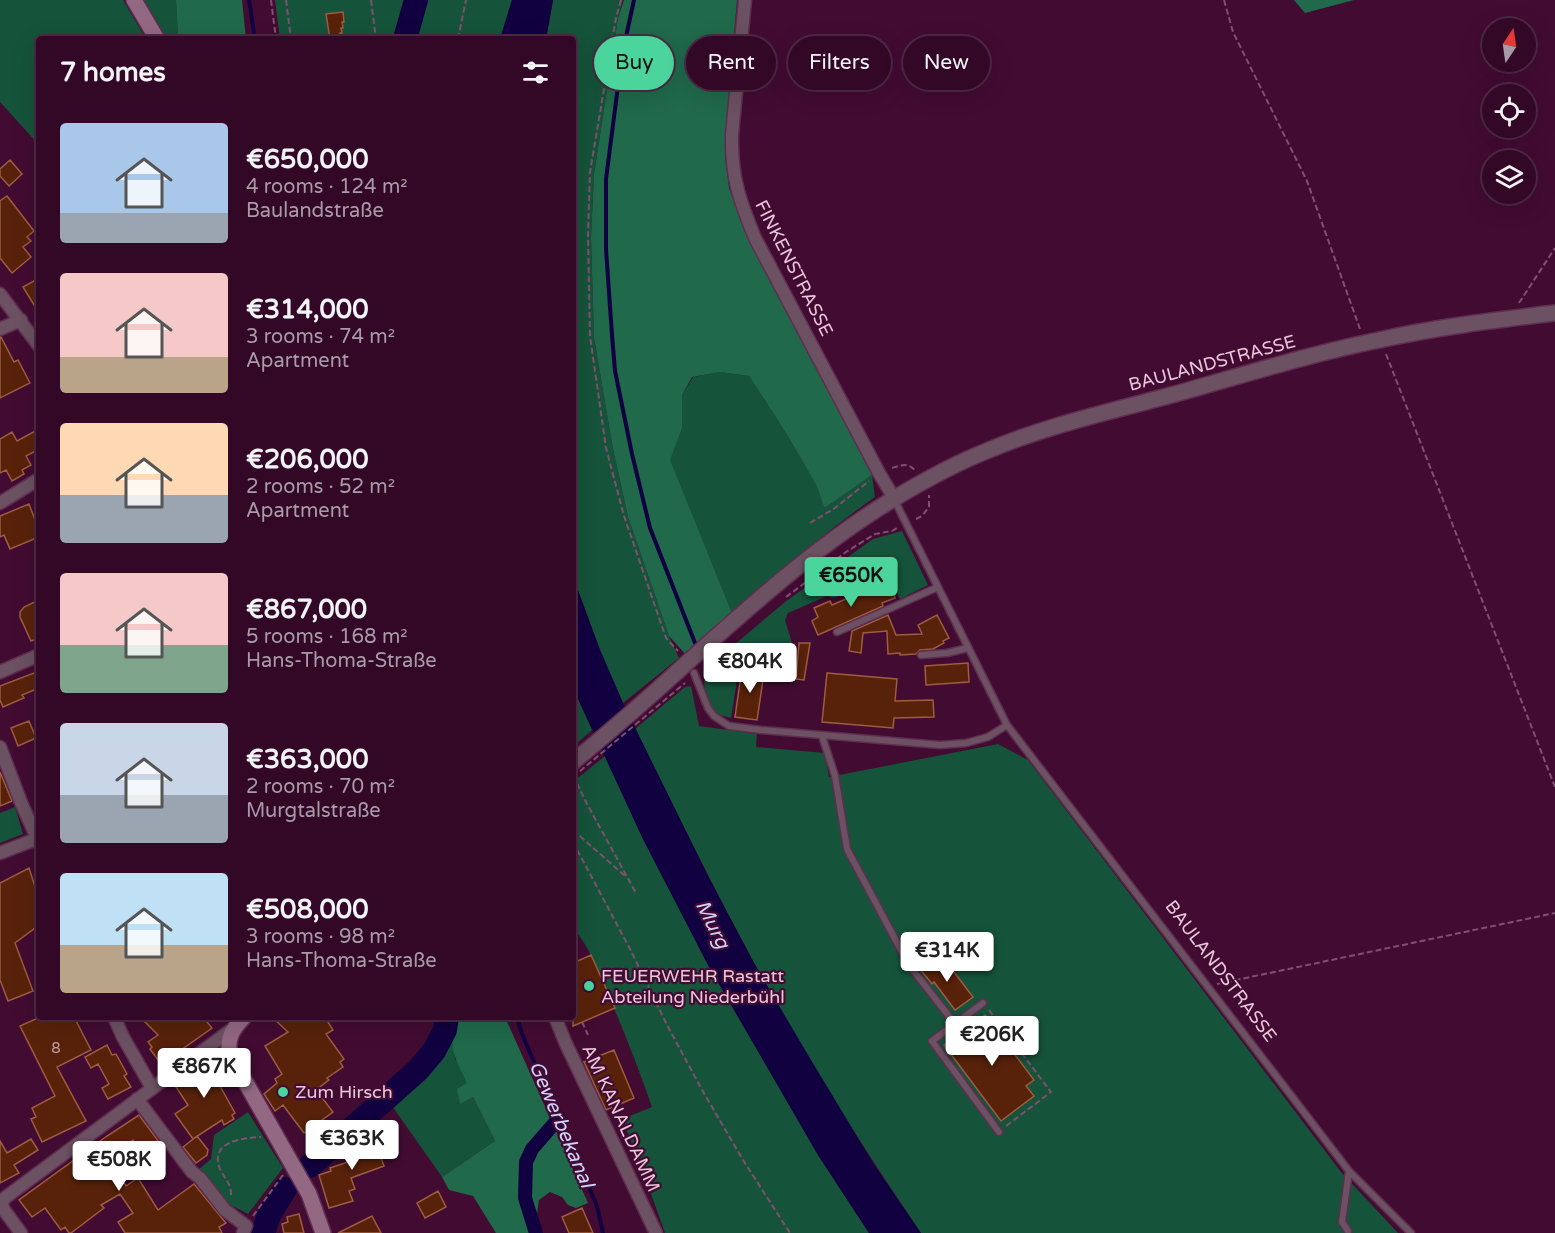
<!DOCTYPE html>
<html lang="en">
<head>
<meta charset="utf-8">
<style>
	:root { --surface:#320826; --page:#3d1632; --text:#f1f3f6; --muted:#a89aa7; --line:#4d2943; --accent:#4bd49b }
	body { margin:0; font-family:"Varela Round",sans-serif; background:var(--page); color:var(--text); height:100vh; display:flex; flex-direction:column; font-size:22px; white-space:nowrap }
	* { box-sizing:border-box; margin:0 }
	p { font-size:20px; color:var(--muted) }
	.icon { flex:none; width:33px; height:33px; fill:none; stroke:currentColor; stroke-width:2; stroke-linecap:round; stroke-linejoin:round }
	.map { position:relative; flex:1; overflow:hidden }
	.panel { position:absolute; left:36px; top:36px; width:540px; height:984px; display:flex; flex-direction:column; background:var(--surface); border-radius:6px; box-shadow:0 6px 24px #0002,0 0 0 2px var(--line) }
	.panel>* { flex:none }
	.hud { position:absolute; left:594px; top:36px; width:570px; height:54px; display:flex; gap:12px }
	.needle { width:39px; rotate:13deg }
	.controls { position:absolute; left:1482px; top:18px; display:grid; gap:12px }
	.controls a { display:grid; place-items:center; width:54px; height:54px; border-radius:50%; background:var(--surface); box-shadow:0 6px 24px #0002,0 0 0 2px var(--line); font-size:30px }
	.price { position:absolute; translate:-50% -51px; padding:0 14px; border-radius:6px; background:#fff; color:#222; font-size:20px; line-height:39px; filter:drop-shadow(0 2px 3px #0008) }
	.price::after { content:''; position:absolute; left:50%; top:36px; width:18px; height:14px; margin-left:-9px; background:inherit; clip-path:polygon(0 0,100% 0,50% 100%) }
	.price.current { background:var(--accent); color:#111 }
	ul { padding:0; list-style:none }
	li { display:flex; align-items:center; gap:18px; height:150px; padding:0 24px }
	li span { display:grid; place-items:center; flex:none; width:168px; height:120px; border-radius:6px; color:#555 }
	li>.icon { margin-inline-start:auto }
	span .icon { width:72px; height:72px; fill:#fffc; stroke-width:1 }
	li b { font-size:26px }
	h2 { display:flex; justify-content:space-between; align-items:center; height:72px; padding:0 24px; font-size:26px }
	.chip { padding:0 21px; border-radius:27px; background:var(--surface); box-shadow:0 6px 24px #0002,0 0 0 2px var(--line); font-size:21px; line-height:54px }
	.chip.current { background:var(--accent); color:#111 }
	.map>svg:first-child { display:block }
	.green { fill:#15533a }
	.forest { fill:#20694b }
	.water { fill:#110141 }
	.lines { fill:none; stroke-linecap:round; stroke-linejoin:round }
	.stream { stroke:#110141; stroke-width:4 }
	.canal { stroke:#110141; stroke-width:14 }
	.river { stroke:#110141; stroke-width:24 }
	.building { fill:#58220a; stroke:#9e5c41; stroke-width:1.5 }
	.service-casing { stroke:#602d50; stroke-width:9 }
	.minor-casing { stroke:#602d50; stroke-width:15 }
	.tertiary-casing { stroke:#602d50; stroke-width:18 }
	.secondary-casing { stroke:#602d50; stroke-width:18 }
	.path { stroke:#805070; stroke-width:2; stroke-dasharray:6 3; stroke-linecap:butt }
	.service { stroke:#6b5161; stroke-width:6 }
	.minor { stroke:#6b5161; stroke-width:12 }
	.tertiary { stroke:#6b5161; stroke-width:15 }
	.secondary { stroke:#926882; stroke-width:15 }
	.path-bridge { stroke:#805070; stroke-width:2; stroke-dasharray:6 3; stroke-linecap:butt }
	.poi-dot { fill:#4bd49b; stroke:#420b32; stroke-width:2 }
	.labels { text-anchor:middle; stroke-width:4.5; stroke-linejoin:round; paint-order:stroke }
	.number-label { font-size:15px; fill:#c69ea7 }
	.street-label { font-size:18px; fill:#eac7db; stroke:#420b32 }
	.poi-label { font-size:18px; fill:#eac7db; stroke:#420b32; text-anchor:start }
	.water-label { font-size:20px; font-style:italic; fill:#cfd2fa; stroke:#420b32 }
</style>
</head>
<body>
<div class="map">
<svg width="1555" height="1233" viewBox="0 0 1555 1233">
	<rect width="100%" height="100%" fill="#420b32"/>
	<path class="green" d="M0,0H123L146,39H39V145L0,102Z
		M143,0H176L178,39H166L155,18Z
		M275,0H413L402,39H280Z
		M420,0H512L500,39H410Z
		M553,0H623L618,18L594,174L591,237L594,338L613,449L628,517L669,636L679,658L623,703L600,650L573,577V39H546Z
		M720,372L749,376C772,411 795,446 815,482C820,490 820,500 825,508L872,475L875,497C825,532 778,572 732,613L669,460L682,428V395L693,377Z
		M902,531L928,585L900,599L887,574L834,598L827,596L788,613L785,620L792,643H788L787,655H765L762,668L739,667L731,718L716,714L706,698L703,671L785,602L873,539Z
		M691,686L699,726L757,734L756,747L825,753L829,777L998,744L1028,760L1341,1172L1398,1233H921C861,1145 804,1054 753,961C712,885 674,807 635,729L685,687Z
		M573,688L592,730L573,747Z
		M605,756L643,839L708,965L818,1155L869,1233H665L641,1166L622,1119L652,1107C638,1067 623,1028 606,990C597,968 589,946 573,928V782Z
		M15,807L23,834L0,843V813Z
		M451,1035L455,1058L468,1084L461,1103L473,1097L495,1141L442,1177L390,1103L418,1077L439,1055Z
		M248,1112L283,1168L248,1214L223,1201L198,1170L211,1159L214,1135Z"/>
	<path class="forest" d="M176,0H242L246,39H178Z
		M624,0H737L726,126L725,157L729,188L743,227L872,475L825,508C820,500 820,491 815,483C795,446 772,411 749,376L720,372L692,377L682,395V428L670,460L732,613L687,656L669,636L628,517L613,449L594,338L591,237L594,174L618,18Z
		M1294,0H1354L1305,13Z
		M455,1017H505L588,1203L576,1208L568,1205L562,1197L550,1192L539,1200C537,1210 537,1223 533,1233H496L473,1196L449,1190L442,1177L495,1141L473,1097L460,1104L457,1089L467,1083C454,1057 448,1047 455,1017Z"/>
	<path class="water" d="M512,0H553L546,39H500Z
		M573,577L600,650L623,703L709,878L754,963L805,1050L873,1163L921,1233H869L818,1155L708,965L643,839L573,688Z"/>
	<g class="lines">
		<path class="stream" d="M249,0L255,39
			M634,0L622,55L606,179V249L612,335L615,371L632,454L650,528L695,643
			M517,1017L522,1034L597,1206L603,1233"/>
		<path class="canal" d="M536,1233L525,1198L526,1162L532,1149L559,1118"/>
		<path class="river" d="M405,39L416,0
			M310,1166L418,1070L434,1051L445,1030L447,1017
			M263,1233L269,1215L285,1189"/>
	</g>
	<path class="building" d="M343,12L344,22H342L343,28H341L342,33H340V39H330L326,14Z
		M10,160L22,174L9,186L0,176V169Z
		M7,196L34,231L27,237L31,241L23,247L31,257L12,273L0,258V201Z
		M39,278V313L23,287Z
		M0,337H1L14,362L18,360L30,383L0,398Z
		M39,429V449L26,456L31,465L22,470L24,474L12,481L6,470L0,473V439L12,432L17,441Z
		M29,504L39,530V537L10,549L4,535L0,537V516Z
		M888,581L895,598L882,603L883,606L818,635L812,621L818,617L814,608L830,601L832,605Z
		M39,600V638L31,641L20,617V612L24,607Z
		M888,615L896,635L922,634L918,625L937,615L949,638L943,641L944,643L933,649L920,650L916,654L900,655V653L888,654L887,631L863,633L861,653L849,651L852,631Z
		M799,643H810L804,680L796,679Z
		M769,658L792,659L791,674L789,673V676L767,675Z
		M968,663L969,682L926,685L925,666Z
		M742,668L763,670V680L757,720L735,717Z
		M39,671V688L22,695L24,698L3,707L0,700V686Z
		M827,673L897,679L895,701L933,700L934,717L894,718L893,728L822,722Z
		M29,721L36,738L18,746L11,728Z
		M0,772L12,801L0,806Z
		M29,868L39,899V925L15,943L33,991L8,1001L0,980V883Z
		M591,955L615,1008L573,1026V963Z
		M938,956L948,970L951,968L973,997L955,1010L934,982L932,984L920,969Z
		M985,1015L1034,1080L1026,1086L1034,1096L1001,1121L944,1045Z
		M40,1017H74L91,1050L57,1067L86,1121L42,1142L31,1119L36,1117L32,1108L55,1096L20,1026Z
		M140,1017H203L212,1028L161,1064L150,1049L152,1047L148,1042L158,1035Z
		M272,1017H325L333,1030L326,1034L344,1059L340,1062L343,1067L327,1078L329,1080L316,1090L333,1112L304,1133L283,1105L275,1111L264,1094L277,1083L275,1079L282,1074L265,1046L288,1032Z
		M107,1045L112,1055L116,1054L127,1074L124,1076L131,1087L108,1099L102,1088L109,1084L98,1064L91,1068L85,1057Z
		M614,1050L634,1098L606,1110L584,1062Z
		M216,1056L225,1071L215,1077L235,1113L232,1115L234,1119L224,1125L222,1120L193,1139L175,1114L188,1105L174,1084Z
		M139,1115L162,1146L144,1157L133,1140L108,1156L126,1186L138,1178L158,1210L194,1184L226,1223L219,1227L222,1233H125L118,1222L133,1213L120,1194L101,1205L104,1208L71,1233H69L65,1227L61,1230L45,1208L32,1217L19,1200L107,1136Z
		M197,1136L208,1150L207,1155L196,1163L183,1147Z
		M380,1136L387,1156L381,1158L384,1166L351,1178L355,1189L349,1191L353,1201L329,1208L319,1175L331,1171L330,1168L354,1160L349,1148Z
		M31,1139L38,1150L14,1165L19,1173L0,1183V1141L7,1153Z
		M438,1191L446,1207L425,1218L417,1203Z
		M582,1208L593,1233H569L562,1217Z
		M299,1214L304,1233H284L282,1224L288,1222L287,1217Z
		M372,1216L381,1233H338Z"/>
	<g class="lines">
		<defs>
			<path id="service" d="M894,499L1007,725L1349,1171L1411,1233
				M837,632L938,587
				M921,655L947,653L968,648
				M694,673L708,708L714,716L729,726L761,730L940,745L966,743L988,737L1007,725
				M822,736L835,776L847,849L909,965L955,1024
				M983,1003L932,1041L999,1132
				M1348,1231L1342,1222L1349,1171"/>
			<path id="minor" d="M745,0L732,134C731,177 739,199 755,238L879,473L894,498
				M0,294L39,346
				M0,329L21,320
				M0,503L39,479
				M0,672L39,655
				M0,747L22,805L39,842
				M0,853L39,838
				M114,1017L123,1037L152,1088
				M555,1017L566,1044L656,1233
				M137,1099L192,1172L200,1178L225,1210L246,1226L243,1233
				M0,1200H3L6,1197L235,1027
				M3,1200L2,1205L4,1210L21,1233"/>
			<path id="tertiary" d="M573,762C613,729 652,695 690,660C755,602 820,543 895,498C925,480 956,463 989,450C1048,425 1113,411 1175,394C1243,375 1310,354 1379,340C1437,327 1496,320 1555,313"/>
			<path id="secondary" d="M134,0L157,39
				M244,1017C233,1029 226,1038 230,1055L309,1194L323,1233"/>
		</defs>
		<use href="#service" class="service-casing"/>
		<use href="#minor" class="minor-casing"/>
		<use href="#tertiary" class="tertiary-casing"/>
		<use href="#secondary" class="secondary-casing"/>
		<path class="path" d="M271,0L276,39
			M286,0L291,39
			M371,0L376,39
			M621,0L616,18L590,172L588,235L590,336L606,448L624,516L666,638L678,651
			M1224,0L1233,32L1307,181L1360,329
			M458,39L466,0
			M1519,303L1555,248
			M1386,354L1555,787
			M892,468C902,465 909,462 916,472
			M916,519L922,516L929,507V495
			M810,523L835,508L869,481
			M786,597L846,552L875,534L892,531L897,528
			M573,775L587,804L636,893
			M573,830L625,876
			M573,842L630,949L667,1025L701,1088L743,1160L790,1233
			M1217,984L1555,913
			M989,1010L1051,1092L1006,1126
			M582,1022L588,1035
			M231,1195C232,1185 224,1178 220,1169C209,1141 243,1138 261,1137
			M253,1216L283,1175"/>
		<use href="#service" class="service"/>
		<use href="#minor" class="minor"/>
		<use href="#tertiary" class="tertiary"/>
		<use href="#secondary" class="secondary"/>
		<path class="path-bridge" d="M573,777L685,683"/>
	</g>
	<g class="poi-dot">
		<circle cx="589" cy="986" r="6"/>
		<circle cx="283" cy="1092" r="6"/>
	</g>
	<g class="labels">
		<g class="number-label">
			<text x="56" y="1053">8</text>
		</g>
		<g class="street-label">
			<text transform="translate(794 268) rotate(63)" y="6">FINKENSTRASSE</text>
			<text transform="translate(1212 363) rotate(-15)" y="6">BAULANDSTRASSE</text>
			<text transform="translate(1221 971) rotate(53)" y="6">BAULANDSTRASSE</text>
			<text transform="translate(621 1118) rotate(65)" y="6">AM KANALDAMM</text>
		</g>
		<g class="poi-label">
			<text x="601" y="982">FEUERWEHR Rastatt<tspan x="601" dy="21">Abteilung Niederbühl</tspan></text>
			<text x="295" y="1098">Zum Hirsch</text>
		</g>
		<g class="water-label">
			<text transform="translate(713 924) rotate(63)" y="7">Murg</text>
			<text transform="translate(562 1124) rotate(67)" y="7">Gewerbekanal</text>
		</g>
	</g>
</svg>
<div class="controls">
<a><svg class="needle" viewBox="-14 -14 28 28"><path d="M0-13l5 13h-10z" fill="#e53935"/><path d="M0 13l5-13h-10z" fill="#a89aa7"/></svg></a>
<a><svg class="icon" aria-label="locate" viewBox="0 0 24 24"><circle cx="12" cy="12" r="6"/><path d="M12 2v4M12 18v4M2 12h4M18 12h4"/></svg></a>
<a><svg class="icon" aria-label="layers" viewBox="0 0 24 24"><path d="M12 4l9 5-9 5-9-5zM3 14l9 5 9-5"/></svg></a>
</div>
<b class="price current" style="left:851px;top:608px">€650K</b>
<b class="price" style="left:750px;top:694px">€804K</b>
<b class="price" style="left:947px;top:983px">€314K</b>
<b class="price" style="left:992px;top:1067px">€206K</b>
<b class="price" style="left:204px;top:1099px">€867K</b>
<b class="price" style="left:352px;top:1171px">€363K</b>
<b class="price" style="left:119px;top:1192px">€508K</b>
<div class="hud">
<a class="chip current">Buy</a>
<a class="chip">Rent</a>
<a class="chip">Filters</a>
<a class="chip">New</a>
</div>
<section class="panel">
<h2>7 homes<svg class="icon" aria-label="filters" viewBox="0 0 24 24"><path d="M4 7h16M4 17h16"/><circle cx="9" cy="7" r="2"/><circle cx="15" cy="17" r="2"/></svg></h2>
<ul>
<li><span style="background:linear-gradient(#a9c7e8 75%,#9aa5b1 0)"><svg class="icon" aria-label="home" viewBox="0 0 24 24"><path d="M3 11l9-7 9 7M6 9v11h12V9"/></svg></span><div><b>€650,000</b><p>4 rooms · 124 m²</p><p>Baulandstraße</p></div></li>
<li><span style="background:linear-gradient(#f6c9c9 70%,#b9a48a 0)"><svg class="icon" aria-label="home" viewBox="0 0 24 24"><path d="M3 11l9-7 9 7M6 9v11h12V9"/></svg></span><div><b>€314,000</b><p>3 rooms · 74 m²</p><p>Apartment</p></div></li>
<li><span style="background:linear-gradient(#ffd9b3 60%,#9aa5b1 0)"><svg class="icon" aria-label="home" viewBox="0 0 24 24"><path d="M3 11l9-7 9 7M6 9v11h12V9"/></svg></span><div><b>€206,000</b><p>2 rooms · 52 m²</p><p>Apartment</p></div></li>
<li><span style="background:linear-gradient(#f6c9c9 60%,#7fa58c 0)"><svg class="icon" aria-label="home" viewBox="0 0 24 24"><path d="M3 11l9-7 9 7M6 9v11h12V9"/></svg></span><div><b>€867,000</b><p>5 rooms · 168 m²</p><p>Hans-Thoma-Straße</p></div></li>
<li><span style="background:linear-gradient(#c9d6e8 60%,#9aa5b1 0)"><svg class="icon" aria-label="home" viewBox="0 0 24 24"><path d="M3 11l9-7 9 7M6 9v11h12V9"/></svg></span><div><b>€363,000</b><p>2 rooms · 70 m²</p><p>Murgtalstraße</p></div></li>
<li><span style="background:linear-gradient(#bfe0f5 60%,#b9a48a 0)"><svg class="icon" aria-label="home" viewBox="0 0 24 24"><path d="M3 11l9-7 9 7M6 9v11h12V9"/></svg></span><div><b>€508,000</b><p>3 rooms · 98 m²</p><p>Hans-Thoma-Straße</p></div></li>
</ul>
</section>
</div>
</body>
</html>
